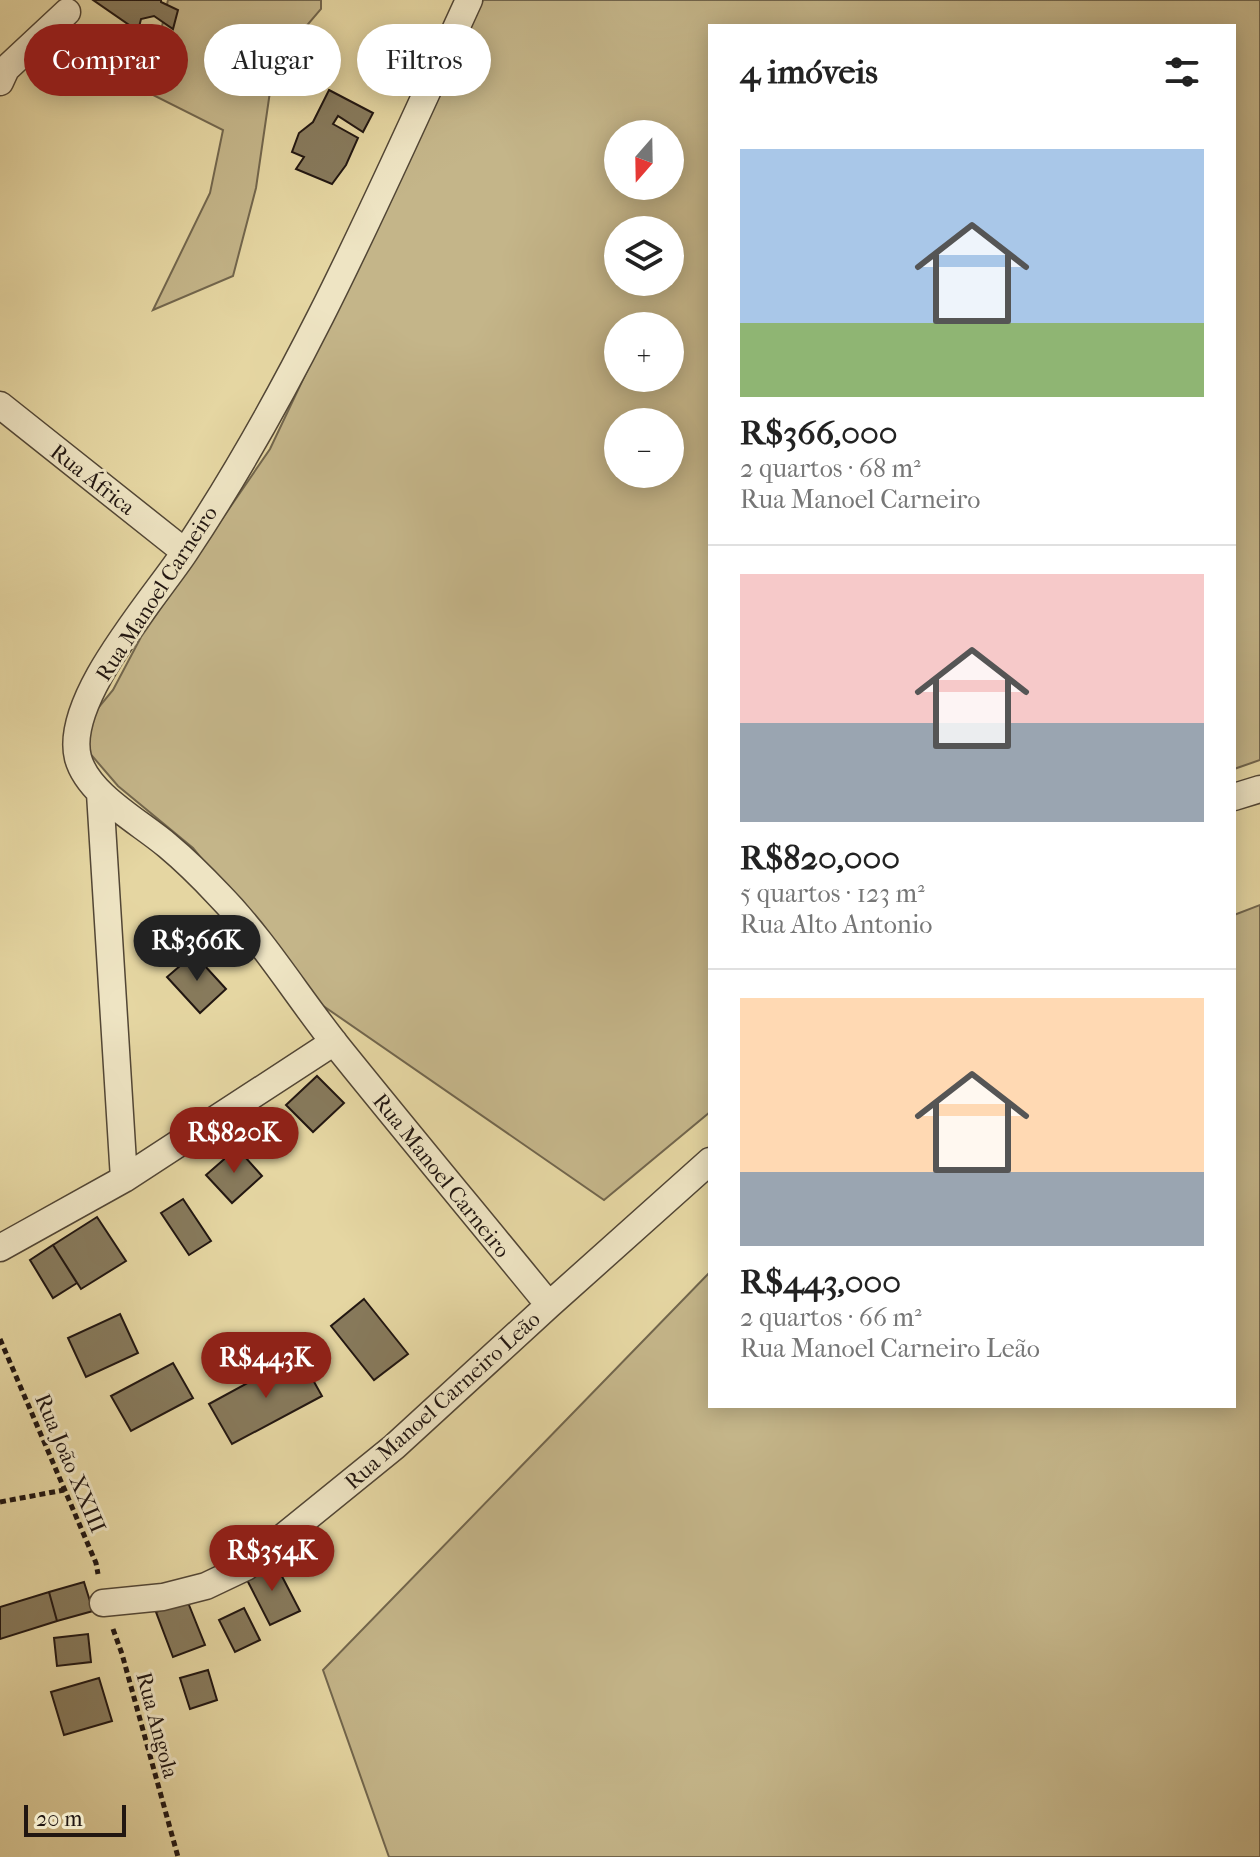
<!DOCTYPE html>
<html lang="pt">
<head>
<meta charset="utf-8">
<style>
	:root { --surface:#fff; --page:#f2f2f2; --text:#222; --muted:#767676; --line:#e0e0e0; --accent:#8f2418 }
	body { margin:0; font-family:"IM FELL French Canon",serif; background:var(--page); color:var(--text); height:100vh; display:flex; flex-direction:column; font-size:30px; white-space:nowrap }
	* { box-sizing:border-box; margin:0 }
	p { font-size:26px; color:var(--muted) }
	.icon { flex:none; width:44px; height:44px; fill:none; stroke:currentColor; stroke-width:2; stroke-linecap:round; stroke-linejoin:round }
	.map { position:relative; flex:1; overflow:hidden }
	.sheet { position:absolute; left:708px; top:24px; width:528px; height:1384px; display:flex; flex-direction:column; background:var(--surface); border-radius:0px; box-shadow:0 4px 20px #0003 }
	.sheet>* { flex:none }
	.banner { position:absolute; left:24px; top:24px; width:564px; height:72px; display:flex; gap:16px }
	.needle { width:52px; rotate:200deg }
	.buttons { position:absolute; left:604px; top:120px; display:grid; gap:16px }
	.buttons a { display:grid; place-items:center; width:80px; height:80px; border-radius:50%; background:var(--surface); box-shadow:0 4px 20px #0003; font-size:40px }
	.scale { position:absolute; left:24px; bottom:20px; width:102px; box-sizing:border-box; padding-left:8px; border:4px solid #211611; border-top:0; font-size:22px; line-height:28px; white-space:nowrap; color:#211611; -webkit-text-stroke:6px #eee4c3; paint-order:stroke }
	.price { position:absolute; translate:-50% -68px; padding:0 18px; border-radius:28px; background:var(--accent); color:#fff; font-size:26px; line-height:52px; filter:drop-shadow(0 2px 4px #0008) }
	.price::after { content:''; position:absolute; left:50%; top:48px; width:24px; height:18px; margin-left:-12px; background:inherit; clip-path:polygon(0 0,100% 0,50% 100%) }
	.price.selected { background:#222; color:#fff }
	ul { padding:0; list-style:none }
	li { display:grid; align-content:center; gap:16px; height:424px; padding:0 32px }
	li+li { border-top:2px solid var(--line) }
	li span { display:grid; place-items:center; height:248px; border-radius:0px; color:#555 }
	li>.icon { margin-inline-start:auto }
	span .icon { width:144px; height:144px; fill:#fffc; stroke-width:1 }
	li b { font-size:34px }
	h2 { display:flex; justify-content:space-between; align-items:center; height:96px; padding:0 32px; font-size:34px }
	.pill { padding:0 28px; border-radius:36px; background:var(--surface); box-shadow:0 4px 20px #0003; font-size:28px; line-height:72px }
	.pill.selected { background:var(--accent); color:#fff }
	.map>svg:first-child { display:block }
	.green { fill:#c4b589; stroke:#72664d; stroke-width:2; fill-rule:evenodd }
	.building { fill:#877a5c; stroke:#211611; stroke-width:2 }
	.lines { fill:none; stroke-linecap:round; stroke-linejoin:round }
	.minor-casing { stroke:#524635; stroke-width:29 }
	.path { stroke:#211611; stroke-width:5; stroke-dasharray:6 4; stroke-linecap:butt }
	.minor { stroke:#eee4c3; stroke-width:26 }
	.labels { text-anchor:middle; stroke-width:6; stroke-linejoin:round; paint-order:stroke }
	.street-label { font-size:22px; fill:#211611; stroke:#eee4c3 }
</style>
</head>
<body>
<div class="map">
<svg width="1260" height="1857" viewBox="0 0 1260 1857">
	<rect width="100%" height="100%" fill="#e5d6a2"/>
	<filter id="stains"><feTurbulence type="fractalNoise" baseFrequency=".0025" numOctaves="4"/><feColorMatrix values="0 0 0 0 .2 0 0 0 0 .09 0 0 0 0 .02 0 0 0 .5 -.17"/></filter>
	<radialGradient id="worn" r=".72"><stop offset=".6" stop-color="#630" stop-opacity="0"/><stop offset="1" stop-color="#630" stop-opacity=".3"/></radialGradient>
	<path class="green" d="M168,0H321V9L274,64L256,188L233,276L153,310L210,193L223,130L147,92Z
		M483,0H1260V760L1234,769V26H710V1112L604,1200L319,1003L193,848L118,786L75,736L113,690L141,637L270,449ZM618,134H670V186H618ZM618,230H670V282H618ZM618,326H670V378H618ZM618,422H670V474H618Z
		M1260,905V1857H389L323,1670L710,1272V1406H1234V915Z"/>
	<path class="building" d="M93,0H161V2L178,10L173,29L154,16L141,19L138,31Z
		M329,90L373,113L363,132L338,116L333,124L358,138L346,165L332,184L296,169L304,157L292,152L299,133L313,122Z
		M194,954L226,989L200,1013L167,977Z
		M317,1076L344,1103L313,1132L286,1105Z
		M237,1148L262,1176L232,1203L206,1175Z
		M183,1199L211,1241L189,1255L161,1213Z
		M97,1217L126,1261L81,1289L53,1245Z
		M53,1245L77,1283L53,1298L30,1260Z
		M364,1299L408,1354L374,1380L331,1326Z
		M120,1314L138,1353L86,1377L68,1338Z
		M299,1355L322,1396L232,1444L209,1404Z
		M173,1363L193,1398L131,1431L111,1396Z
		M274,1561L300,1611L270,1625L245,1576Z
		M84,1582L93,1611L57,1621L49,1592Z
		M49,1592L57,1621L0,1639V1607Z
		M187,1600L205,1645L173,1657L156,1612Z
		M244,1608L260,1640L235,1652L219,1620Z
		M88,1634L91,1662L57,1666L54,1638Z
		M208,1670L217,1700L190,1709L180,1678Z
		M99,1678L112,1721L64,1735L51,1692Z"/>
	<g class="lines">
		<defs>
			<path id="minor" d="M469,0C383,187 300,380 185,552C154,599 63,700 78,758C88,795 140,822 168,846C186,861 203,878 219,895C264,941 297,996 337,1046C407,1133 478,1218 549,1305
				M0,82L6,69L67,12
				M0,405L185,552
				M100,793L124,1179
				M1234,797L1260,789
				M0,1248L124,1179L334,1042
				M103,1603L163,1597L206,1586L246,1567L394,1447L549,1305L710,1161"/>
		</defs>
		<use href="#minor" class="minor-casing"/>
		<path class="path" d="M0,1339L96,1563L98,1574
			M0,1502L64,1490
			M113,1629L122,1654L178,1857"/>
		<use href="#minor" class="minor"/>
	</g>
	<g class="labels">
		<g class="street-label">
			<text transform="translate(93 479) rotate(38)" y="8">Rua África</text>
			<text transform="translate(156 593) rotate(-57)" y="8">Rua Manoel Carneiro</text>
			<text transform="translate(442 1175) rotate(51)" y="8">Rua Manoel Carneiro</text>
			<text transform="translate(442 1400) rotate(-42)" y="8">Rua Manoel Carneiro Leão</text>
			<text transform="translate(71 1463) rotate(67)" y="8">Rua João XXIII</text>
			<text transform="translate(158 1725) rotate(75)" y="8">Rua Angola</text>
		</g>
	</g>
	<rect width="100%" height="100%" filter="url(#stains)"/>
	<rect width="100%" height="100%" fill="url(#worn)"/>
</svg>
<div class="buttons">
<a><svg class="needle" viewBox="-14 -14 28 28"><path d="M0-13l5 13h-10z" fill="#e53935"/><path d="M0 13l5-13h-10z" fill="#767676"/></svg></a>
<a><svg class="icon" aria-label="layers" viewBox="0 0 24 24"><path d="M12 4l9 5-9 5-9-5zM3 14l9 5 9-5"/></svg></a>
<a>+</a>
<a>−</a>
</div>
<div class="scale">20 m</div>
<b class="price selected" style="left:197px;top:983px">R$366K</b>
<b class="price" style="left:234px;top:1175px">R$820K</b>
<b class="price" style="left:266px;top:1400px">R$443K</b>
<b class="price" style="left:272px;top:1593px">R$354K</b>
<div class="banner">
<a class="pill selected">Comprar</a>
<a class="pill">Alugar</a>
<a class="pill">Filtros</a>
</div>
<section class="sheet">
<h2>4 imóveis<svg class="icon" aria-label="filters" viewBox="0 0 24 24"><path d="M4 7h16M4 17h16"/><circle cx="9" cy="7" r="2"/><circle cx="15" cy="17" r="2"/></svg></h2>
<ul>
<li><span style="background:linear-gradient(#a9c7e8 70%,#8fb573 0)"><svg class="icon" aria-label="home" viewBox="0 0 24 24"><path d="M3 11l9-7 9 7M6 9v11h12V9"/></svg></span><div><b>R$366,000</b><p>2 quartos · 68 m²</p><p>Rua Manoel Carneiro</p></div></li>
<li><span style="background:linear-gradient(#f6c9c9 60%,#9aa5b1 0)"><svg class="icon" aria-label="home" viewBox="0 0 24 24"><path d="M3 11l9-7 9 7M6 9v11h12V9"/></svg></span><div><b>R$820,000</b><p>5 quartos · 123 m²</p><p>Rua Alto Antonio</p></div></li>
<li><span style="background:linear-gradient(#ffd9b3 70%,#9aa5b1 0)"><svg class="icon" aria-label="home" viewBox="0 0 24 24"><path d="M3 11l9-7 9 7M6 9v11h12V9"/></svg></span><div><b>R$443,000</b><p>2 quartos · 66 m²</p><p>Rua Manoel Carneiro Leão</p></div></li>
</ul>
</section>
</div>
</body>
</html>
